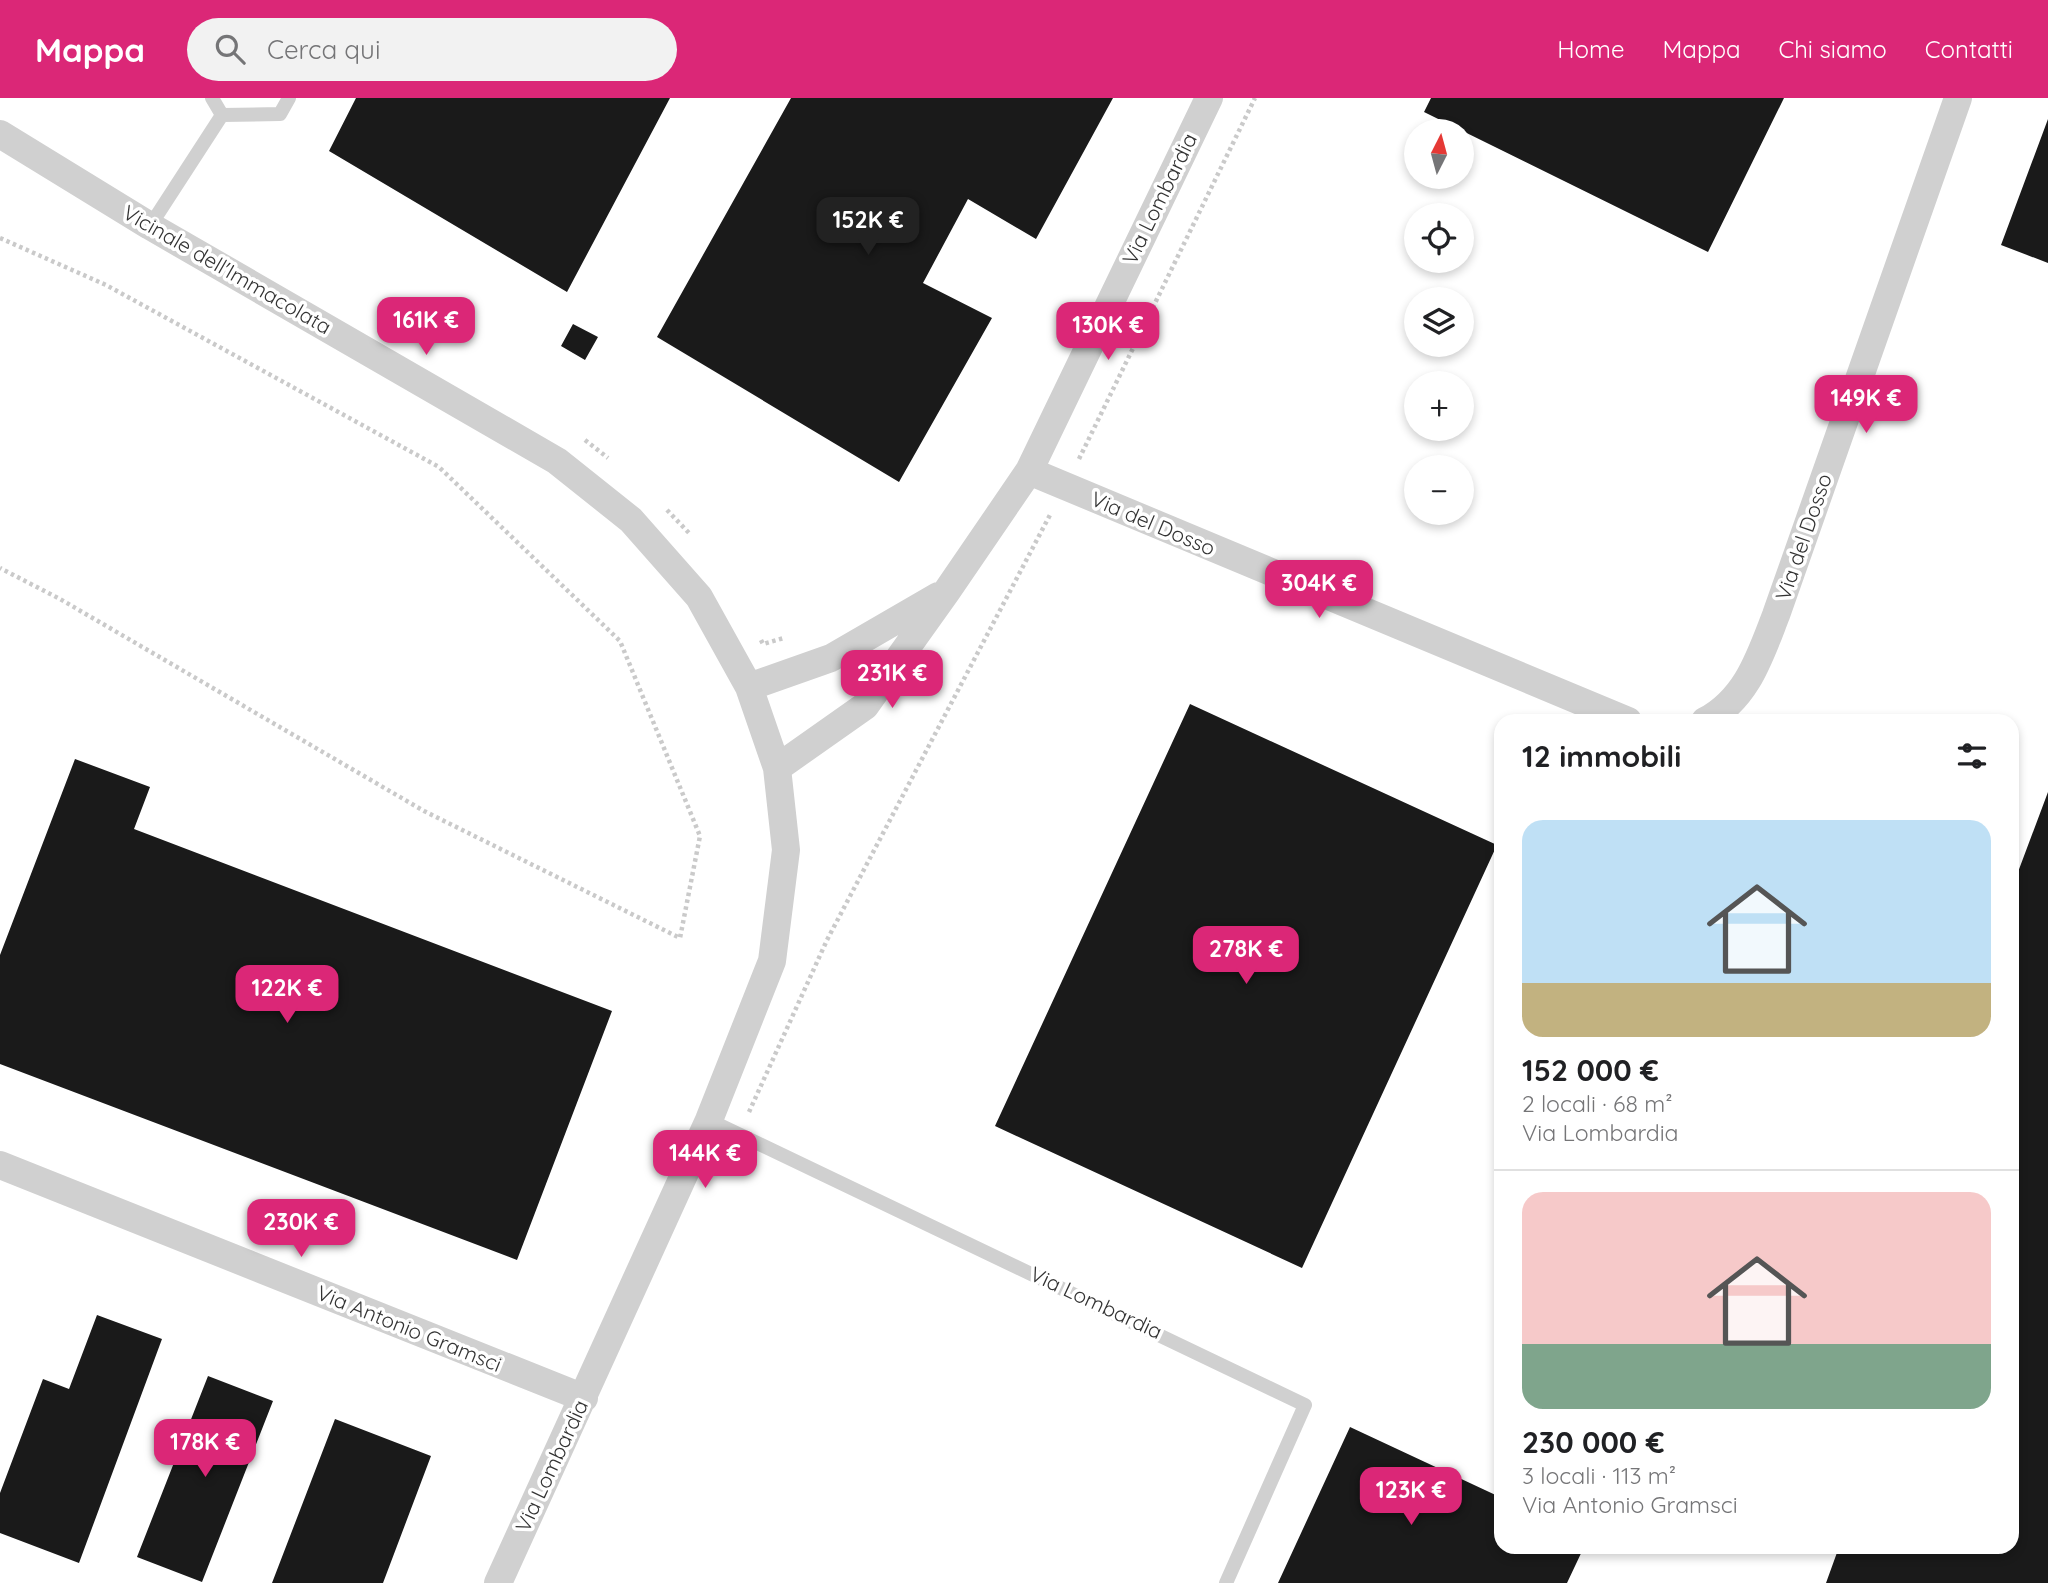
<!DOCTYPE html>
<html lang="it">
<head>
<meta charset="utf-8">
<style>
	:root { --surface:#fff; --page:#f2f2f2; --text:#202124; --muted:#757577; --line:#e0e0e0; --accent:#db2777 }
	body { margin:0; font-family:Quicksand,sans-serif; background:var(--page); color:var(--text); height:100vh; display:flex; flex-direction:column; font-size:26px; white-space:nowrap }
	* { box-sizing:border-box; margin:0 }
	p { font-size:23px; color:var(--muted) }
	.icon { flex:none; width:38px; height:38px; fill:none; stroke:currentColor; stroke-width:2; stroke-linecap:round; stroke-linejoin:round }
	.map { position:relative; flex:1; overflow:hidden }
	.drawer { position:absolute; left:1494px; top:616px; width:525px; height:840px; display:flex; flex-direction:column; background:var(--surface); border-radius:21px; box-shadow:0 4px 10px #0003 }
	.drawer>* { flex:none }
	.needle { width:46px; rotate:6deg }
	.fabs { position:absolute; left:1404px; top:21px; display:grid; gap:14px }
	.fabs a { display:grid; place-items:center; width:70px; height:70px; border-radius:50%; background:var(--surface); box-shadow:0 4px 10px #0003; font-size:35px }
	.price { position:absolute; translate:-50% -60px; padding:0 16px; border-radius:14px; background:var(--accent); color:#fff; font-size:23px; line-height:46px; filter:drop-shadow(0 2px 4px #0008) }
	.price::after { content:''; position:absolute; left:50%; top:42px; width:21px; height:16px; margin-left:-10px; background:inherit; clip-path:polygon(0 0,100% 0,50% 100%) }
	.price.active { background:#222; color:#fff }
	ul { padding:0; list-style:none }
	li { display:grid; align-content:center; gap:14px; height:371px; padding:0 28px }
	li+li { border-top:2px solid var(--line) }
	li span { display:grid; place-items:center; height:217px; border-radius:21px; color:#555 }
	li>.icon { margin-inline-start:auto }
	span .icon { width:126px; height:126px; fill:#fffc; stroke-width:1 }
	li b { font-size:30px }
	h2 { display:flex; justify-content:space-between; align-items:center; height:84px; padding:0 28px; font-size:30px }
	header { display:flex; align-items:center; gap:42px; box-sizing:border-box; height:98px; padding:0 35px; background:var(--accent); color:#fff }
	header strong { font-size:33px }
	nav { display:flex; gap:38px; margin-inline-start:auto; font-size:24px }
	.search { width:490px; height:63px; background:var(--page); display:flex; align-items:center; gap:18px; box-sizing:border-box; padding:0 24px; border-radius:38px; color:var(--muted); font-size:26px }
	.map>svg:first-child { display:block }
	.building { fill:#1a1a1a }
	.lines { fill:none; stroke-linecap:round; stroke-linejoin:round }
	.path { stroke:#cacaca; stroke-width:4.5; stroke-dasharray:3.5 3.5; stroke-linecap:butt }
	.service { stroke:#d0d0d0; stroke-width:14 }
	.minor { stroke:#d0d0d0; stroke-width:28 }
	.labels { text-anchor:middle; stroke-width:7; stroke-linejoin:round; paint-order:stroke }
	.street-label { font-size:21px; fill:#333; stroke:#fff }
</style>
</head>
<body>
<header>
<strong>Mappa</strong>
<div class="search"><svg class="icon" aria-label="search" viewBox="0 0 24 24"><circle cx="10" cy="10" r="6"/><path d="M15 15l6 6"/></svg>Cerca qui</div>
<nav><a>Home</a><a>Mappa</a><a>Chi siamo</a><a>Contatti</a></nav>
</header>
<div class="map">
<svg width="2048" height="1485" viewBox="0 0 2048 1485">
	<rect width="100%" height="100%" fill="#fff"/>
	<path class="building" d="M356,0H670L567,194L329,53Z
		M791,0H1113L1036,141L968,101L923,185L992,220L899,384L657,239Z
		M1431,0H1784L1708,154L1424,14Z
		M2048,21V165L2001,147Z
		M573,226L598,239L585,262L561,248Z
		M1190,606L1497,747L1302,1170L995,1028Z
		M75,661L150,689L134,731L612,913L517,1162L0,966V857Z
		M2048,694V1485H1826L1839,1449H2012V790Z
		M97,1217L162,1241L79,1465L0,1435V1395L43,1281L69,1291Z
		M208,1278L273,1303L202,1484L137,1459Z
		M335,1321L431,1358L383,1485H272Z
		M1350,1329L1502,1400V1449H1584L1567,1485H1278Z"/>
	<g class="lines">
		<path class="path" d="M0,140L106,187L439,369L620,543L700,738L680,840L424,713L60,501L0,470
			M585,342L608,360
			M1079,361L1255,0
			M667,412L690,436
			M761,542L763,546L784,540
			M749,1014L827,842L1051,415"/>
		<path class="service" d="M222,17L280,16L289,0
			M150,128L222,17L212,0
			M709,1022L1305,1307L1226,1485"/>
		<path class="minor" d="M0,36L150,128L557,363L631,422L699,499L749,589L777,670L786,752L772,863L709,1022L498,1485
			M1029,373L1628,623
			M749,589L831,560L938,498
			M1705,623C1747,601 1760,558 1776,517L1958,0
			M777,670L865,608L947,493L1029,373L1209,0
			M0,1067L584,1300"/>
	</g>
	<g class="labels">
		<g class="street-label">
			<text transform="translate(1160 101) rotate(-64)" y="7">Via Lombardia</text>
			<text transform="translate(227 172) rotate(30)" y="7">Vicinale dell'Immacolata</text>
			<text transform="translate(1153 426) rotate(23)" y="7">Via del Dosso</text>
			<text transform="translate(1804 439) rotate(-71)" y="7">Via del Dosso</text>
			<text transform="translate(1096 1205) rotate(25)" y="7">Via Lombardia</text>
			<text transform="translate(409 1231) rotate(22)" y="7">Via Antonio Gramsci</text>
			<text transform="translate(552 1368) rotate(-65)" y="7">Via Lombardia</text>
		</g>
	</g>
</svg>
<div class="fabs">
<a><svg class="needle" viewBox="-14 -14 28 28"><path d="M0-13l5 13h-10z" fill="#e53935"/><path d="M0 13l5-13h-10z" fill="#757577"/></svg></a>
<a><svg class="icon" aria-label="locate" viewBox="0 0 24 24"><circle cx="12" cy="12" r="6"/><path d="M12 2v4M12 18v4M2 12h4M18 12h4"/></svg></a>
<a><svg class="icon" aria-label="layers" viewBox="0 0 24 24"><path d="M12 4l9 5-9 5-9-5zM3 14l9 5 9-5"/></svg></a>
<a>+</a>
<a>−</a>
</div>
<b class="price active" style="left:868px;top:159px">152K €</b>
<b class="price" style="left:426px;top:259px">161K €</b>
<b class="price" style="left:1108px;top:264px">130K €</b>
<b class="price" style="left:1866px;top:337px">149K €</b>
<b class="price" style="left:1319px;top:522px">304K €</b>
<b class="price" style="left:892px;top:612px">231K €</b>
<b class="price" style="left:1246px;top:888px">278K €</b>
<b class="price" style="left:287px;top:927px">122K €</b>
<b class="price" style="left:705px;top:1092px">144K €</b>
<b class="price" style="left:301px;top:1161px">230K €</b>
<b class="price" style="left:205px;top:1381px">178K €</b>
<b class="price" style="left:1411px;top:1429px">123K €</b>
<section class="drawer">
<h2>12 immobili<svg class="icon" aria-label="filters" viewBox="0 0 24 24"><path d="M4 7h16M4 17h16"/><circle cx="9" cy="7" r="2"/><circle cx="15" cy="17" r="2"/></svg></h2>
<ul>
<li><span style="background:linear-gradient(#bfe0f5 75%,#c2b280 0)"><svg class="icon" aria-label="home" viewBox="0 0 24 24"><path d="M3 11l9-7 9 7M6 9v11h12V9"/></svg></span><div><b>152 000 €</b><p>2 locali · 68 m²</p><p>Via Lombardia</p></div></li>
<li><span style="background:linear-gradient(#f6c9c9 70%,#7fa58c 0)"><svg class="icon" aria-label="home" viewBox="0 0 24 24"><path d="M3 11l9-7 9 7M6 9v11h12V9"/></svg></span><div><b>230 000 €</b><p>3 locali · 113 m²</p><p>Via Antonio Gramsci</p></div></li>
</ul>
</section>
</div>
</body>
</html>
